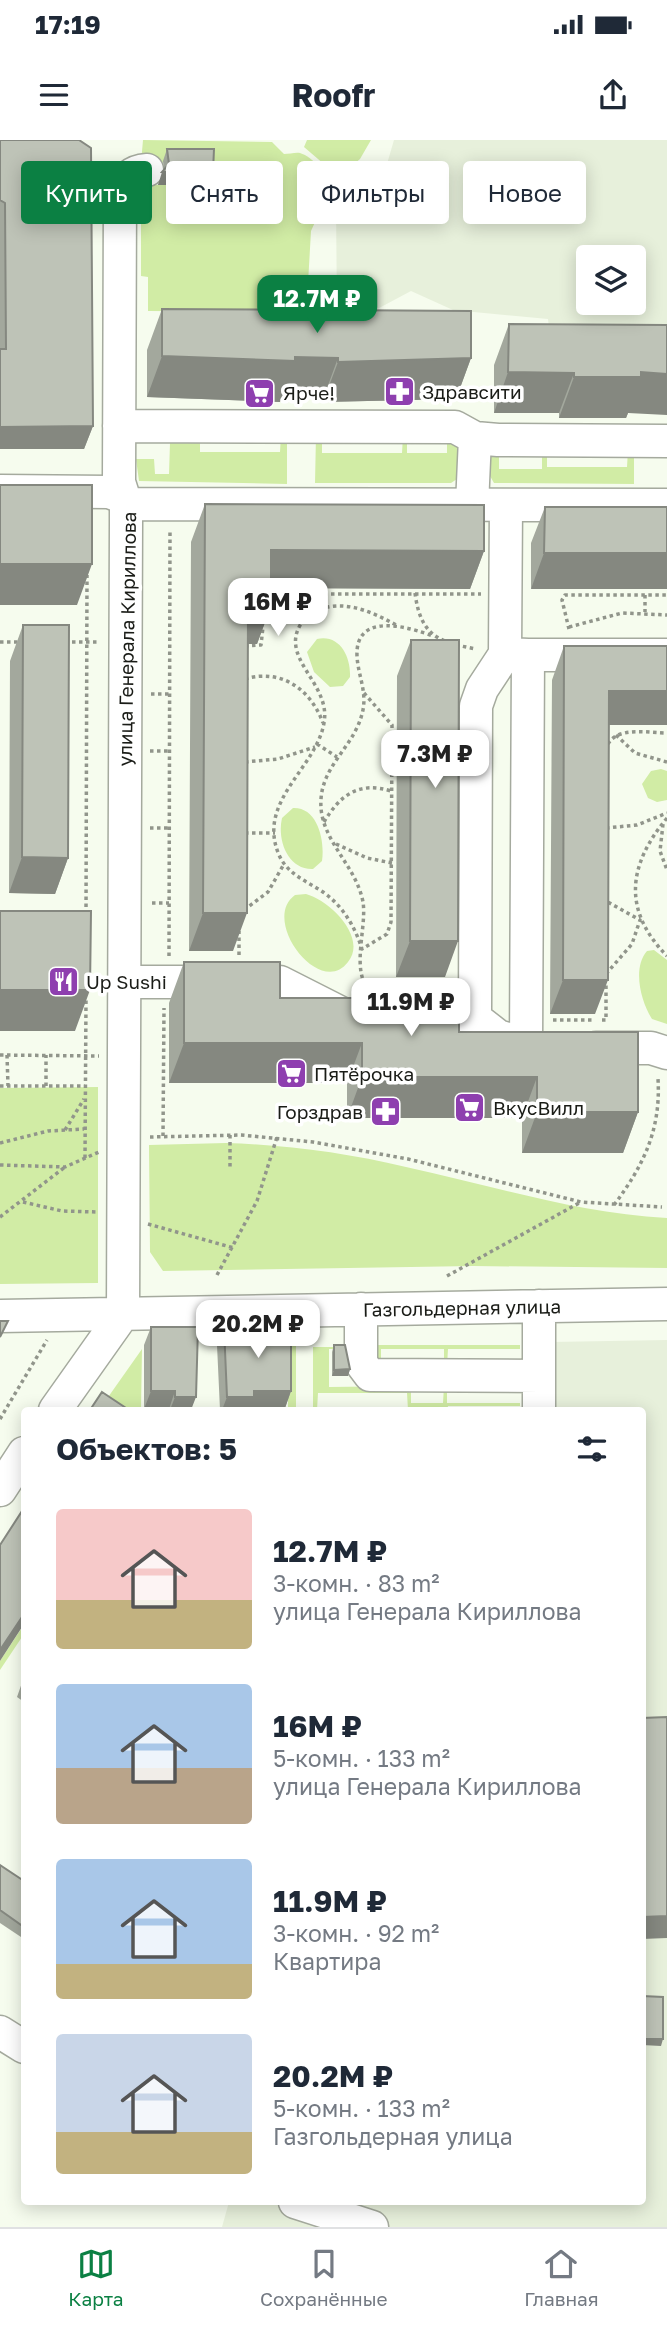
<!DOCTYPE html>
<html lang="ru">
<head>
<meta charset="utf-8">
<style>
	:root { --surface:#fff; --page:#f2f2f3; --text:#1f2937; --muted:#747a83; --line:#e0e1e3; --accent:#0b8043 }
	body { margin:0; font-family:"Golos Text",sans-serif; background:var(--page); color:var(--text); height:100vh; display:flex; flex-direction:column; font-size:26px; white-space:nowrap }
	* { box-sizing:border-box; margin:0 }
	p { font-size:23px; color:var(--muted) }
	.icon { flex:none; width:38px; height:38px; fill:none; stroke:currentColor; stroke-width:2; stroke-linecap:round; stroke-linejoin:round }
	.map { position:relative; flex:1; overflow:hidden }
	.drawer { position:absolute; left:21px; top:1267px; width:625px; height:798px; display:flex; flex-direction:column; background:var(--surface); border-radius:7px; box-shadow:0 4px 18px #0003 }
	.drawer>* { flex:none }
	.guide { position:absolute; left:21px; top:21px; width:626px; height:63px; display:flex; gap:14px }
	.buttons { position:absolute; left:576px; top:105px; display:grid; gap:14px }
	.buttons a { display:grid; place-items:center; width:70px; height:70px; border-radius:7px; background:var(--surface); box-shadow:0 4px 18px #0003; font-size:35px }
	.price { position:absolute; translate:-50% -60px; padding:0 16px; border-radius:14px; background:#fff; color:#222; font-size:23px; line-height:46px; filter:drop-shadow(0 2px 4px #0008) }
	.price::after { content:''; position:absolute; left:50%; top:42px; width:21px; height:16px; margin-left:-10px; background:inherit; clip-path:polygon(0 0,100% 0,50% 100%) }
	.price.current { background:var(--accent); color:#fff }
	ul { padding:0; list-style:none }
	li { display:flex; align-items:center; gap:21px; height:175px; padding:0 35px }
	li span { display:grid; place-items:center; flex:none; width:196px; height:140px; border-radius:7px; color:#555 }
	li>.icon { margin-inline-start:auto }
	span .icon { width:84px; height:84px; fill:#fffc; stroke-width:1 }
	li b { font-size:30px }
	h2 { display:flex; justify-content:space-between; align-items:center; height:84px; padding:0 35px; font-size:30px }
	.pill { padding:0 24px; border-radius:7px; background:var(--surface); box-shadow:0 4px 18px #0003; font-size:24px; line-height:63px }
	.pill.current { background:var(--accent); color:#fff }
	.status { display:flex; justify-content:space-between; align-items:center; height:49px; padding:0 35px; background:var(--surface); direction:ltr }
	.status svg { height:19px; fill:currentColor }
	header { display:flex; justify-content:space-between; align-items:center; height:91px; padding:0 35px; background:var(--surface); font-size:32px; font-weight:700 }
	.tab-bar { display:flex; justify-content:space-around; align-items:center; height:98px; border-top:2px solid var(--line); background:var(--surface); font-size:19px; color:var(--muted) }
	.tab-bar a { display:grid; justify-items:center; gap:4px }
	.tab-bar .current { color:var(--accent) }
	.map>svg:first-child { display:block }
	.built { fill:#e7f0db; fill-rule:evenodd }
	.green { fill:#d1eca5 }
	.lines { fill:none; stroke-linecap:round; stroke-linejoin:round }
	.minor-casing { stroke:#a5aa9e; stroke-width:35 }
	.path { stroke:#91958b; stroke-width:3.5; stroke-dasharray:3.5 3.5; stroke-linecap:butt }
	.minor { stroke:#fff; stroke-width:32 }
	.wall { fill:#a3a89d }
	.shaded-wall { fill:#858880 }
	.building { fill:#bec3b7; stroke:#858880; stroke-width:2 }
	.labels { text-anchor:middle; stroke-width:7; stroke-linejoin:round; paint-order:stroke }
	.poi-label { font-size:19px; fill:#1a1c17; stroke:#fff; text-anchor:start }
	.street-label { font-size:19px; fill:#1a1c17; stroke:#fff }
</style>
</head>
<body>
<div class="status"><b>17:19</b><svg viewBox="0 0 49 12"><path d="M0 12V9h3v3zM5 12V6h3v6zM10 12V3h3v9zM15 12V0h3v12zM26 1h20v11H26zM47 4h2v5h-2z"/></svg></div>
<header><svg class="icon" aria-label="menu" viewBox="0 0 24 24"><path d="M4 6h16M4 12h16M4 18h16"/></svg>Roofr<svg class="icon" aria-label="share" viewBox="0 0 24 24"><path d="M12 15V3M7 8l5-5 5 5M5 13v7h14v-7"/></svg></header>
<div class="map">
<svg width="667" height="2087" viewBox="0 0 667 2087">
	<rect width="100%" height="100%" fill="#f6fcee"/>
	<path class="built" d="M394,0H667V187H549L548,179L453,170L411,151L366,175L337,173L336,65H375ZM588,117H634V163H588Z
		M667,1200V2087H222L229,2062H642V1270H551V1202Z"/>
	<path class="green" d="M143,0L272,2L284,14C289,14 296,12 300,13C313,17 328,35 331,47L311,91L307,161L300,172L148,171V137L141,136V45H208L209,21L141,23Z
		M307,0H371L360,19L339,37L304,7Z
		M183,295H200V312H280L281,295H287V344L139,341L136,319H154L155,334H169L170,303Z
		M316,295H322V313H402L403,296H407V313H447V296L458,299L457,339L451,343H315Z
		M499,310V329H542V310H547V327H627L628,310H634V344L494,343L490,336V314Z
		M317,499C340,494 351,517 350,537L343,546L330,547L314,532L307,512Z
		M661,629L667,631V660L657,662L648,658L642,644L651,631Z
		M293,668C318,667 325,701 322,721L313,729C287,730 277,699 282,678Z
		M306,754C329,760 368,797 348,822C320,859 260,780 295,755Z
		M654,810L667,820V884L652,879C641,862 632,828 647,811Z
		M98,947V1143L0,1144V948Z
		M226,1003C286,1005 347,1013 406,1027C494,1046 576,1073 667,1078V1128L473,1126L163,1131L150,1112L149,1005Z
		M288,1205H296V1270H288Z
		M370,1205H520V1209H448L447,1226H444V1209H381V1226Z
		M313,1207H350L351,1209H329V1247L411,1246V1263H443L444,1246H447V1263H520V1266H448L447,1270H408L407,1253H318L317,1270H313Z
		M142,1209L141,1270H99Z
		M23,1486L24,1494L0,1530V1521Z"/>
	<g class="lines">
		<defs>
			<path id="minor" d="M119,286L455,287L475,298L498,300L667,301
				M0,351L109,352L120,356L126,364
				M126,364L667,365
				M472,365L475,298
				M505,514L528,515L526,906
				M528,515H667
				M124,842H280L349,877
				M418,878H475L498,896L530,906
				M475,878L476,566L482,549L505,514L506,365
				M596,908H651L667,913
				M361,1169V1223L370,1235L539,1236
				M123,1174L126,383V364L119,342L120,54C124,39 132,31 147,30
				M0,1176L667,1164
				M55,1270L123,1174
				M539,1270V1166
				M0,1350L24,1313
				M0,1892L24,1907
				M295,2062L372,2087"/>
		</defs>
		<use href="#minor" class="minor-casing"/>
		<path class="path" d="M415,453C418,475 424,493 445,501
			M268,454H481
			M645,455V472
			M569,487L622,473L667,475
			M569,489L562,460L565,455H667
			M0,502H19
			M65,502H99
			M456,505L476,509
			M245,506L261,505L263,487
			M245,539C282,528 311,550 323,583
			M364,553L392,585L391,782L387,794L362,809C355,787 343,766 323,752C307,741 288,735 279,715C256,661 316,629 324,583C332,541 272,516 306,477C336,455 369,470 398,486
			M151,554H169
			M616,595L635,613L667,622
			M317,604L337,617
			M608,604C618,586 649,593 667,593
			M150,611H169
			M245,622L278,619L315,607
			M667,678C628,725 622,770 667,816
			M324,682C340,655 359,641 391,651
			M663,684L660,711L667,730
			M150,688H169
			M606,688L637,685L667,673
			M245,693H275
			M336,704L367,718L392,723
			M152,763H169
			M244,770L268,752L284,724
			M86,774L87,435
			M239,815V791
			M169,816L170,390
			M606,834L632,804L640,780L606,761
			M388,859C342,851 368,793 363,762C356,724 318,699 321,659C323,625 354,606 362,574C368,553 358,536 357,516C355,471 409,487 433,496
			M553,880H595
			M602,880H606V842
			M0,915L99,916
			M7,915L8,946
			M0,946H85
			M46,946V915
			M65,990L84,959
			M230,995V1030
			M163,996L164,868
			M150,997L241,995L313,1002L408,1019L581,1062L662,1067
			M0,1003L48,991L84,989
			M85,1018L86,859
			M0,1025L65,1027L99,1012
			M23,1062L62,1071L97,1072
			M614,1065C644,1025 661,989 658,939
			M0,1077L65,1027
			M148,1084L234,1108
			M217,1135L257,1061L277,997
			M447,1136L579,1063
			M0,1279L47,1200"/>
		<use href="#minor" class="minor"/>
	</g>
	<path class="wall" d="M0,0L93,286L84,309H0Z
		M167,9L209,45H158L164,31L163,21Z
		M162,169L471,218L456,259L323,262V259L281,258L280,262L147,257V210Z
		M509,184L628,273L626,278H559V273H494V225Z
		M205,364L484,411L470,449L271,448V466L257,504H248L233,811H189L191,402Z
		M545,367H667L531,449V403Z
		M23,485L68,718L55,754L9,753L10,521Z
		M411,500L445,837H396L397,536Z
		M564,506L609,585L595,874H550L552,540Z
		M184,822L280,858L459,892L638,972L623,1013H522V978H347V943H169V863Z
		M151,1187L191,1270L144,1269V1205Z
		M224,1187L291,1251L285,1268L249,1269V1270H220L217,1205Z
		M334,1205L350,1229L348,1236H332V1212Z
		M24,1537V1562L17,1557Z
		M0,1725L24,1741V1799L0,1783Z"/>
	<path class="shaded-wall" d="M162,32H213L209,45H158Z
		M162,216L295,217L338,218L323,259L281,258L280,262L147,257Z
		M471,218L456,259L323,262L338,222Z
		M508,232L574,233L559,273H494Z
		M641,232L667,234V275L628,273L626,278H559L574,237Z
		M93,286L84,309H0V287Z
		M271,410L484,411L470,449L258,448Z
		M544,413H667V449H531Z
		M0,424H92L77,465H0Z
		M248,466H271L257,504H234Z
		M609,551H667V585H597Z
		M22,717L68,718L55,754L9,753Z
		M203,773H247L233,811H189Z
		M410,801H458L445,837H396Z
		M563,840H608L595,874H550Z
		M0,850H90L75,891H0Z
		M184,903H362L347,943H169Z
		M362,937H537L522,978H347Z
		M537,972H638L623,1013H522Z
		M350,1229L348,1236H332L334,1230Z
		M151,1251H175L169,1269H144Z
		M254,1251H291L285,1268L249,1269V1270H222L227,1257Z
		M175,1257H196L191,1270H170Z
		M24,1474V1484L0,1521V1510Z
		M667,1776V1798L642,1799V1777Z
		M642,1899H663L661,1906L642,1905Z"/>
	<path class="building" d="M0,0H79L91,8L93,286L0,287V209H6L5,63L0,60Z
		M167,9H214L213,32H162L169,24Z
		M162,169L471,171V218L338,222V218L295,217V221L162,216Z
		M509,184L667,185V234L641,232V237H574V233L508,232Z
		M0,345H92V424H0Z
		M205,364L484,365V411L271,410V466H248L247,773H203Z
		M545,367H667V413H544Z
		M23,485H69L68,718L22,717Z
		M411,500H459L458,801H410Z
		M564,506H667V551H609L608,840H563Z
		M0,771H91L90,850H0Z
		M184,822H280V858H459V892H638V972H537V937H362V903H184Z
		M0,1181H8L0,1197Z
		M151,1187H198L196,1257H175V1251H151Z
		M224,1187H291V1251H254V1257H227Z
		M334,1205H345L350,1229L334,1230Z
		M102,1252L129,1270H90Z
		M357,1268H425V1270H357Z
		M24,1368V1474L0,1510V1405Z
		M667,1577V1776L642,1777V1578Z
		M0,1725L24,1741V1787L0,1770Z
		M642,1856L663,1857V1899H642Z"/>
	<defs>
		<symbol id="pharmacy-square" viewBox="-11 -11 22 22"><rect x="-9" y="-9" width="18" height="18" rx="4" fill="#8e3faf" stroke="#fff"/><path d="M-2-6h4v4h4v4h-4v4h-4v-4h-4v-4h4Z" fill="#fff"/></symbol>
		<symbol id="supermarket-square" viewBox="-11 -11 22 22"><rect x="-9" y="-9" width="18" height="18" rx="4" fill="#8e3faf" stroke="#fff"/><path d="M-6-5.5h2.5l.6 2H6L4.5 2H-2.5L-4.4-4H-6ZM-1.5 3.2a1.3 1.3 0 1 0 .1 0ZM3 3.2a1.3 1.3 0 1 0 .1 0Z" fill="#fff"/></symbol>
		<symbol id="restaurant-square" viewBox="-11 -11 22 22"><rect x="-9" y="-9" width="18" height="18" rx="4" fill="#8e3faf" stroke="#fff"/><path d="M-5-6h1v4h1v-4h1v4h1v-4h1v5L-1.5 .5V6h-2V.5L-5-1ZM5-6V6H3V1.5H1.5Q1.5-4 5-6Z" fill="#fff"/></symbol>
	</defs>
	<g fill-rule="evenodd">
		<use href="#pharmacy-square" x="382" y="234" width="35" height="35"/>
		<use href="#supermarket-square" x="242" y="236" width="35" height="35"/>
		<use href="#restaurant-square" x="46" y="824" width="35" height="35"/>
		<use href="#supermarket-square" x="274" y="916" width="35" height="35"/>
		<use href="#supermarket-square" x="452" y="950" width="35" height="35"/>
		<use href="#pharmacy-square" x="368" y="954" width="35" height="35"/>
	</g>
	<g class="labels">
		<g class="poi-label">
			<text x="422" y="259">Здравсити</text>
			<text x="283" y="260">Ярче!</text>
			<text x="86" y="849">Up Sushi</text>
			<text x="314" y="941">Пятёрочка</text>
			<text x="493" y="975">ВкусВилл</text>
			<text x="363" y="979" text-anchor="end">Горздрав</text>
		</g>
		<g class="street-label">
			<text transform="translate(127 499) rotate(-89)" y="7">улица Генерала Кириллова</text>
			<text transform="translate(462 1168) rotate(-1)" y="7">Газгольдерная улица</text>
		</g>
	</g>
</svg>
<div class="buttons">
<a><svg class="icon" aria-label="layers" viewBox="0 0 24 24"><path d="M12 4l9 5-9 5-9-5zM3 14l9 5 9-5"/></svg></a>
</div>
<b class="price current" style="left:317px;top:195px">12.7M ₽</b>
<b class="price" style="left:278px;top:498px">16M ₽</b>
<b class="price" style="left:435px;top:650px">7.3M ₽</b>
<b class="price" style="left:411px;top:898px">11.9M ₽</b>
<b class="price" style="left:258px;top:1220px">20.2M ₽</b>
<div class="guide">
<a class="pill current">Купить</a>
<a class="pill">Снять</a>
<a class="pill">Фильтры</a>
<a class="pill">Новое</a>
</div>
<section class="drawer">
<h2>Объектов: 5<svg class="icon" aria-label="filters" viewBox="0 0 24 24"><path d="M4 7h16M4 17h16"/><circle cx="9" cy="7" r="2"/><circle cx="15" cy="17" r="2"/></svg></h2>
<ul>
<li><span style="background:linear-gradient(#f6c9c9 65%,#c2b280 0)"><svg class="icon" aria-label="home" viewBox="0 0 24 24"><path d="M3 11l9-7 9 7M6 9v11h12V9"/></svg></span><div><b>12.7M ₽</b><p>3-комн. · 83 m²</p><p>улица Генерала Кириллова</p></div></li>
<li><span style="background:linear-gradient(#a9c7e8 60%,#b9a48a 0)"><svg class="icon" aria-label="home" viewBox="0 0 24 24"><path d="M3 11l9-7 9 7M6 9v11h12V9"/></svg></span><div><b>16M ₽</b><p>5-комн. · 133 m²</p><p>улица Генерала Кириллова</p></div></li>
<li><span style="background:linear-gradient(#a9c7e8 75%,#c2b280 0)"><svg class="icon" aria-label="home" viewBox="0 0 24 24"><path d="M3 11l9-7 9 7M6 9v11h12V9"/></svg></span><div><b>11.9M ₽</b><p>3-комн. · 92 m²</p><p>Квартира</p></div></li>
<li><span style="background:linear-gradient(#c9d6e8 70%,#c2b280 0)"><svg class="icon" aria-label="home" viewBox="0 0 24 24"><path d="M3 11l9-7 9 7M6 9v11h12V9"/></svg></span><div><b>20.2M ₽</b><p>5-комн. · 133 m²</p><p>Газгольдерная улица</p></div></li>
</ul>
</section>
</div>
<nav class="tab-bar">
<a class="current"><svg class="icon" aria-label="map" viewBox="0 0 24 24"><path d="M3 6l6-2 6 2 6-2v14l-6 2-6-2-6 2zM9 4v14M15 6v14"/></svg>Карта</a>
<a><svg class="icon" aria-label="saved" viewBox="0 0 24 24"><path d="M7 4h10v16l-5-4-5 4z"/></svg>Сохранённые</a>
<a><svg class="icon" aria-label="home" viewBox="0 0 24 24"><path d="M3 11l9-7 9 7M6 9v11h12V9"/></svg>Главная</a>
</nav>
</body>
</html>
